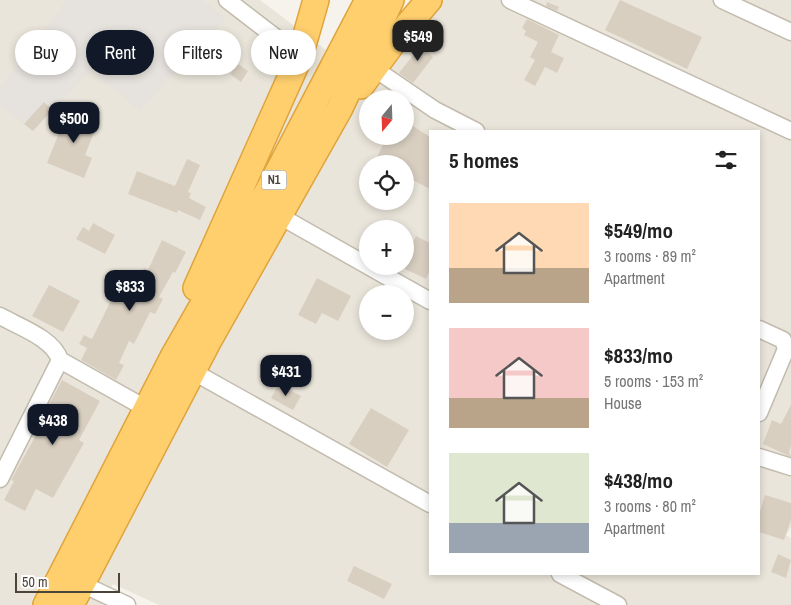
<!DOCTYPE html>
<html lang="en">
<head>
<meta charset="utf-8">
<style>
	:root { --surface:#fff; --page:#f2f2f2; --text:#222; --muted:#767676; --accent:#111827 }
	body { margin:0; font-family:"Archivo Narrow",sans-serif; background:var(--page); color:var(--text); height:100vh; display:flex; flex-direction:column; font-size:19px; white-space:nowrap }
	* { box-sizing:border-box; margin:0 }
	p { font-size:16px; color:var(--muted) }
	.icon { flex:none; width:28px; height:28px; fill:none; stroke:currentColor; stroke-width:2; stroke-linecap:round; stroke-linejoin:round }
	.map { position:relative; flex:1; overflow:hidden }
	.panel { position:absolute; left:429px; top:130px; width:331px; height:445px; display:flex; flex-direction:column; background:var(--surface); border-radius:0px; box-shadow:0 2px 8px #0003 }
	.panel>* { flex:none }
	.guide { position:absolute; left:15px; top:30px; width:339px; height:45px; display:flex; gap:10px }
	.needle { width:32px; rotate:199deg }
	.fabs { position:absolute; left:359px; top:90px; display:grid; gap:10px }
	.fabs a { display:grid; place-items:center; width:55px; height:55px; border-radius:50%; background:var(--surface); box-shadow:0 2px 8px #0003; font-size:25px }
	.scale { position:absolute; left:15px; bottom:12px; width:105px; box-sizing:border-box; padding-left:5px; border:2px solid #4b4439; border-top:0; font-size:14px; line-height:18px; white-space:nowrap; color:#4b4439; -webkit-text-stroke:4px #fff; paint-order:stroke }
	.price { position:absolute; translate:-50% -42px; padding:0 11px; border-radius:10px; background:var(--accent); color:#fff; font-size:16px; line-height:32px; filter:drop-shadow(0 1px 2px #0008) }
	.price::after { content:''; position:absolute; left:50%; top:30px; width:15px; height:11px; margin-left:-8px; background:inherit; clip-path:polygon(0 0,100% 0,50% 100%) }
	.price.selected { background:#222; color:#fff }
	ul { padding:0; list-style:none }
	li { display:flex; align-items:center; gap:15px; height:125px; padding:0 20px }
	li span { display:grid; place-items:center; flex:none; width:140px; height:100px; border-radius:0px; color:#555 }
	li>.icon { margin-inline-start:auto }
	span .icon { width:60px; height:60px; fill:#fffc; stroke-width:1 }
	li b { font-size:21px }
	h2 { display:flex; justify-content:space-between; align-items:center; height:60px; padding:0 20px; font-size:21px }
	.tag { padding:0 18px; border-radius:22px; background:var(--surface); box-shadow:0 2px 8px #0003; font-size:18px; line-height:45px }
	.tag.selected { background:var(--accent); color:#fff }
	.map>svg:first-child { display:block }
	.residential { fill:#eae5da; fill-rule:evenodd }
	.industrial { fill:#e6e2dd }
	.building { fill:#d8cfc1 }
	.lines { fill:none; stroke-linecap:round; stroke-linejoin:round }
	.minor-casing { stroke:#c2bbae; stroke-width:19 }
	.highway-casing { stroke:#e0a43c; stroke-width:28 }
	.minor { stroke:#fff; stroke-width:16 }
	.highway { stroke:#ffcf6e; stroke-width:25 }
	.labels { text-anchor:middle; stroke-width:4; stroke-linejoin:round; paint-order:stroke }
	.shield { fill:#fff; stroke:#817c74; stroke-width:1 }
	.shield-label { font-size:12px; font-weight:bold; fill:#4b4439 }
</style>
</head>
<body>
<div class="map">
<svg width="791" height="605" viewBox="0 0 791 605">
	<rect width="100%" height="100%" fill="#f6f3ec"/>
	<path class="residential" d="M0,0H260L368,82L414,0H791V527L786,535L791,538V605H159L113,584L102,605H0ZM368,99H405V136H368ZM430,131H759V574H430ZM368,164H405V201H368ZM368,229H405V266H368ZM368,294H405V331H368Z"/>
	<path class="industrial" d="M67,0H202L226,18L140,111L91,70L33,131L0,105V87Z"/>
	<path class="building" d="M620,0L702,37L687,69L605,30Z
		M547,2L559,7L557,11L546,6Z
		M527,19L559,35L551,52L564,58L557,73L545,67L535,86L524,80L535,60L530,57L538,42L524,35L526,31L522,28Z
		M425,40L434,46L428,53L433,57L413,83L399,73Z
		M238,64L248,71L241,82L230,74Z
		M44,102L52,110L33,131L24,124Z
		M69,108L99,120L85,155L92,158L84,178L47,163Z
		M405,121L430,137V189L405,176V164H374L387,136H405Z
		M187,159L200,165L188,192L191,193L189,198L206,207L200,220L178,210L177,213L128,194L137,171L175,186Z
		M93,223L115,235L105,254L76,239L83,227L89,231Z
		M416,236L430,243V270L426,279L405,269V258Z
		M162,240L186,252L175,273L173,272L159,297L163,299L155,314L150,312L134,344L129,341L119,363L124,365L116,380L81,360L87,348L79,344L84,335L92,339L123,276L136,283L144,268L148,270Z
		M317,278L351,296L338,321L322,313L316,324L298,315Z
		M49,285L80,301L63,332L32,316Z
		M62,380L100,401L79,440L84,443L53,498L36,489L25,511L4,500L14,481L11,480L46,417L43,416Z
		M279,384L301,396L293,410L271,398Z
		M791,405V446L789,452L791,457L763,444L772,420L781,424Z
		M371,408L409,430L387,467L349,444Z
		M765,495L791,503V520L784,540L759,532V515Z
		M778,554L791,560L786,578L771,572Z
		M354,566L392,584L384,599L347,581Z"/>
	<g class="lines">
		<defs>
			<path id="minor" d="M227,0L300,56
				M510,0L791,131
				M722,0L791,32
				M375,69L435,110L476,131
				M278,215L430,301
				M0,316C19,327 53,338 60,360L147,409
				M759,329L783,340L786,349L759,413
				M192,371L430,504
				M759,457L791,467
				M0,479L60,360
				M560,574L618,605
				M82,584L127,605"/>
			<path id="highway" d="M361,86L395,40L429,0
				M196,288L300,56L316,0
				M46,605L173,357L269,189L368,0
				M71,605L209,340L340,108L391,0"/>
		</defs>
		<use href="#minor" class="minor-casing"/>
		<use href="#highway" class="highway-casing"/>
		<use href="#minor" class="minor"/>
		<use href="#highway" class="highway"/>
	</g>
	<g class="labels">
		<rect class="shield" x="261.5" y="170.5" width="25" height="19" rx="4"/>
		<g class="shield-label">
			<text x="274" y="184">N1</text>
		</g>
	</g>
</svg>
<div class="fabs">
<a><svg class="needle" viewBox="-14 -14 28 28"><path d="M0-13l5 13h-10z" fill="#e53935"/><path d="M0 13l5-13h-10z" fill="#767676"/></svg></a>
<a><svg class="icon" aria-label="locate" viewBox="0 0 24 24"><circle cx="12" cy="12" r="6"/><path d="M12 2v4M12 18v4M2 12h4M18 12h4"/></svg></a>
<a>+</a>
<a>−</a>
</div>
<div class="scale">50 m</div>
<b class="price selected" style="left:418px;top:62px">$549</b>
<b class="price" style="left:74px;top:144px">$500</b>
<b class="price" style="left:130px;top:312px">$833</b>
<b class="price" style="left:286px;top:397px">$431</b>
<b class="price" style="left:53px;top:446px">$438</b>
<div class="guide">
<a class="tag">Buy</a>
<a class="tag selected">Rent</a>
<a class="tag">Filters</a>
<a class="tag">New</a>
</div>
<section class="panel">
<h2>5 homes<svg class="icon" aria-label="filters" viewBox="0 0 24 24"><path d="M4 7h16M4 17h16"/><circle cx="9" cy="7" r="2"/><circle cx="15" cy="17" r="2"/></svg></h2>
<ul>
<li><span style="background:linear-gradient(#ffd9b3 65%,#b9a48a 0)"><svg class="icon" aria-label="home" viewBox="0 0 24 24"><path d="M3 11l9-7 9 7M6 9v11h12V9"/></svg></span><div><b>$549/mo</b><p>3 rooms · 89 m²</p><p>Apartment</p></div></li>
<li><span style="background:linear-gradient(#f6c9c9 70%,#b9a48a 0)"><svg class="icon" aria-label="home" viewBox="0 0 24 24"><path d="M3 11l9-7 9 7M6 9v11h12V9"/></svg></span><div><b>$833/mo</b><p>5 rooms · 153 m²</p><p>House</p></div></li>
<li><span style="background:linear-gradient(#dfe7d0 70%,#9aa5b1 0)"><svg class="icon" aria-label="home" viewBox="0 0 24 24"><path d="M3 11l9-7 9 7M6 9v11h12V9"/></svg></span><div><b>$438/mo</b><p>3 rooms · 80 m²</p><p>Apartment</p></div></li>
</ul>
</section>
</div>
</body>
</html>
